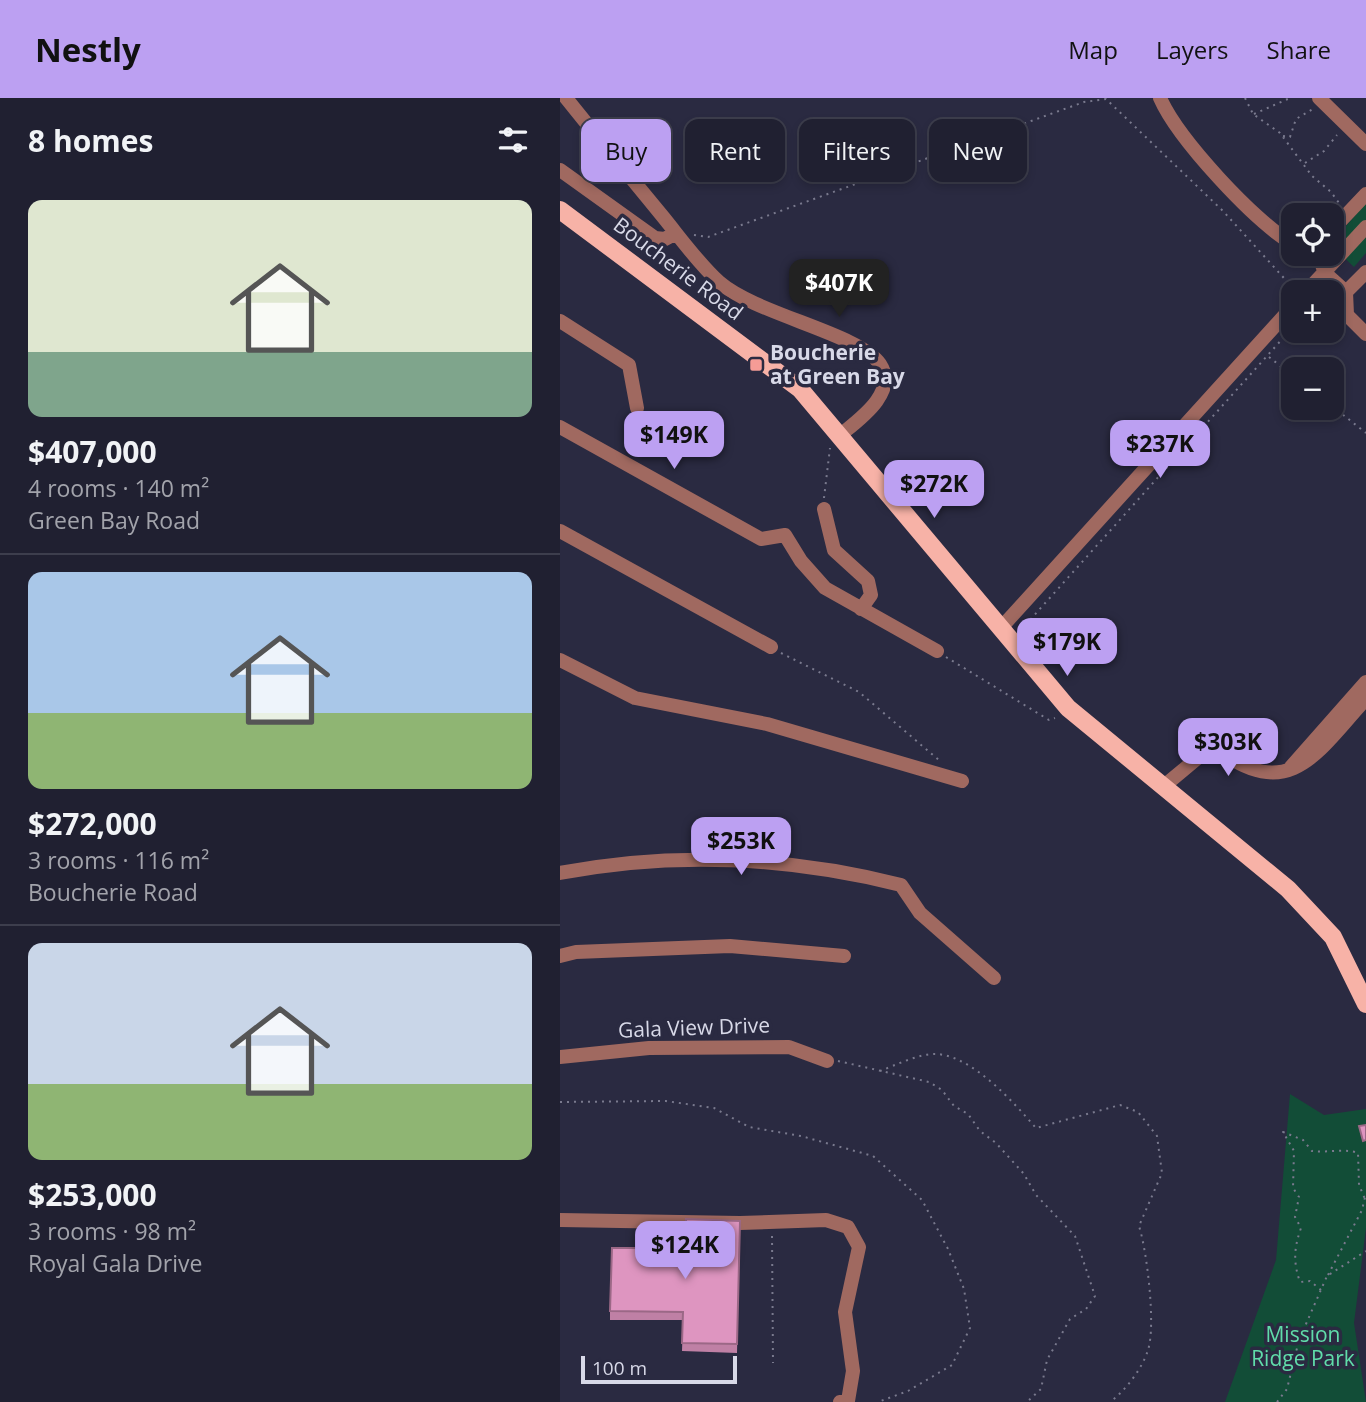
<!DOCTYPE html>
<html lang="en">
<head>
<meta charset="utf-8">
<style>
	:root { --surface:#202031; --page:#2d2d3d; --text:#f1f3f6; --muted:#a2a3ab; --line:#3d3e4d; --accent:#bca0f2 }
	body { margin:0; font-family:"Open Sans",sans-serif; background:var(--page); color:var(--text); height:100vh; display:flex; flex-direction:column; font-size:26px; white-space:nowrap }
	* { box-sizing:border-box; margin:0 }
	p { font-size:23px; color:var(--muted) }
	.icon { flex:none; width:38px; height:38px; fill:none; stroke:currentColor; stroke-width:2; stroke-linecap:round; stroke-linejoin:round }
	.map { position:relative; flex:1; overflow:hidden }
	.side { display:flex; flex-direction:column; background:var(--surface); width:560px }
	.side>* { flex:none }
	.guide { position:absolute; left:21px; top:21px; width:665px; height:63px; display:flex; gap:14px }
	.tools { position:absolute; left:721px; top:105px; display:grid; gap:14px }
	.tools a { display:grid; place-items:center; width:63px; height:63px; border-radius:14px; background:var(--surface); box-shadow:0 4px 10px #0003,0 0 0 2px var(--line); font-size:35px }
	.scale { position:absolute; left:21px; bottom:18px; width:156px; box-sizing:border-box; padding-left:7px; border:4px solid #d8d9e8; border-top:0; font-size:19px; line-height:24px; white-space:nowrap; color:#d8d9e8; -webkit-text-stroke:5px #2a2a41; paint-order:stroke }
	.price { position:absolute; translate:-50% -60px; padding:0 16px; border-radius:14px; background:var(--accent); color:#111; font-size:23px; line-height:46px; filter:drop-shadow(0 2px 4px #0008) }
	.price::after { content:''; position:absolute; left:50%; top:42px; width:21px; height:16px; margin-left:-10px; background:inherit; clip-path:polygon(0 0,100% 0,50% 100%) }
	.price.selected { background:#222; color:#fff }
	ul { padding:0; list-style:none }
	li { display:grid; align-content:center; gap:14px; height:371px; padding:0 28px }
	li+li { border-top:2px solid var(--line) }
	li span { display:grid; place-items:center; height:217px; border-radius:14px; color:#555 }
	li>.icon { margin-inline-start:auto }
	span .icon { width:126px; height:126px; fill:#fffc; stroke-width:1 }
	li b { font-size:30px }
	h2 { display:flex; justify-content:space-between; align-items:center; height:84px; padding:0 28px; font-size:30px }
	.tag { padding:0 24px; border-radius:14px; background:var(--surface); box-shadow:0 4px 10px #0003,0 0 0 2px var(--line); font-size:24px; line-height:63px }
	.tag.selected { background:var(--accent); color:#111 }
	header { display:flex; align-items:center; gap:42px; box-sizing:border-box; height:98px; padding:0 35px; background:var(--accent); color:#111 }
	header strong { font-size:33px }
	nav { display:flex; gap:38px; margin-inline-start:auto; font-size:24px }
	main { display:flex; flex:1; min-height:0 }
	.map>svg:first-child { display:block }
	.green { fill:#124d37 }
	.lines { fill:none; stroke-linecap:round; stroke-linejoin:round }
	.path { stroke:#7a7a8e; stroke-width:2; stroke-dasharray:2 5; stroke-linecap:butt }
	.minor { stroke:#a06960; stroke-width:14 }
	.major { stroke:#f7b2a7; stroke-width:18 }
	.wall { fill:#bf80a5 }
	.building { fill:#de95c0; stroke:#9b6886; stroke-width:2 }
	.poi-dot { fill:#f59c96; stroke:#2a2a41; stroke-width:2.5 }
	.labels { text-anchor:middle; stroke-width:7; stroke-linejoin:round; paint-order:stroke }
	.street-label { font-size:21px; fill:#d8d9e8; stroke:#2a2a41 }
	.poi-label { font-size:21px; font-weight:bold; fill:#d8d9e8; stroke:#2a2a41; text-anchor:start }
	.park-label { font-size:21px; fill:#60dcaa; stroke:#2a2a41 }
</style>
</head>
<body>
<header>
<strong>Nestly</strong>
<nav><a>Map</a><a>Layers</a><a>Share</a></nav>
</header>
<main>
<section class="side">
<h2>8 homes<svg class="icon" aria-label="filters" viewBox="0 0 24 24"><path d="M4 7h16M4 17h16"/><circle cx="9" cy="7" r="2"/><circle cx="15" cy="17" r="2"/></svg></h2>
<ul>
<li><span style="background:linear-gradient(#dfe7d0 70%,#7fa58c 0)"><svg class="icon" aria-label="home" viewBox="0 0 24 24"><path d="M3 11l9-7 9 7M6 9v11h12V9"/></svg></span><div><b>$407,000</b><p>4 rooms · 140 m²</p><p>Green Bay Road</p></div></li>
<li><span style="background:linear-gradient(#a9c7e8 65%,#8fb573 0)"><svg class="icon" aria-label="home" viewBox="0 0 24 24"><path d="M3 11l9-7 9 7M6 9v11h12V9"/></svg></span><div><b>$272,000</b><p>3 rooms · 116 m²</p><p>Boucherie Road</p></div></li>
<li><span style="background:linear-gradient(#c9d6e8 65%,#8fb573 0)"><svg class="icon" aria-label="home" viewBox="0 0 24 24"><path d="M3 11l9-7 9 7M6 9v11h12V9"/></svg></span><div><b>$253,000</b><p>3 rooms · 98 m²</p><p>Royal Gala Drive</p></div></li>
</ul>
</section>
<div class="map">
<svg width="806" height="1304" viewBox="0 0 806 1304">
	<rect width="100%" height="100%" fill="#2a2a41"/>
	<path class="green" d="M806,105V155L794,169L772,148V144Z
		M730,996L764,1017L806,1011V1130L794,1225L806,1304H665L716,1162Z"/>
	<g class="lines">
		<path class="path" d="M685,0L693,16L720,35L752,78L771,94L779,105
			M694,16L730,0
			M723,38L730,39L736,21L753,11
			M745,65L764,53L777,37
			M134,137L148,139L524,4L546,1L663,113L733,190
			M709,259L733,278
			M772,308L806,335
			M264,400L270,350
			M461,532L733,229
			M221,555L299,594L380,663
			M386,559L489,622L495,620
			M278,963L369,984L382,992L394,1008L408,1016L420,1033L436,1045L464,1076L476,1097L515,1138L535,1198L526,1211L510,1221L487,1262L481,1291L467,1304
			M320,973C336,967 360,955 377,956C414,959 454,1005 476,1030L560,1007L578,1014L597,1038L602,1075L579,1128C587,1153 596,1228 588,1252C582,1271 566,1292 550,1304
			M0,1004L106,1003L154,1010L189,1029L241,1038L313,1058L362,1102L388,1151L404,1191L410,1230L392,1267L348,1293L318,1304
			M212,1138L213,1265
			M768,1177L802,1112L806,1095
			M761,1192L750,1183L740,1184C733,1164 734,1150 741,1130L735,1119L739,1099L733,1090L734,1053L723,1034L743,1042L752,1053C767,1055 785,1050 798,1055L799,1087L805,1101
			M717,1304L727,1291L739,1242L767,1178L806,1153"/>
		<path class="minor" d="M6,0C38,40 71,80 104,120C121,141 139,166 159,184C197,217 298,235 320,266C339,295 297,323 279,338
			M600,0C618,41 695,124 733,146
			M759,0L806,46
			M0,72L95,140L105,141L116,135
			M772,132L806,96
			M758,156L765,175L786,194L787,217L806,236
			M746,194L806,129
			M786,194L806,174
			M0,223L69,267L77,310
			M0,329L201,441L225,437L241,463L265,490L377,553
			M264,411L274,452L308,483L311,497L301,511
			M0,433L211,549
			M440,531L733,208
			M0,562L75,600L207,626L402,683
			M731,669L806,584
			M604,688L640,658L663,655C732,705 761,649 806,601
			M0,775C113,753 230,759 341,787L360,815L434,880
			M0,858L16,854L170,848L284,858
			M0,959L89,950L229,949L267,963
			M0,1122L180,1125L266,1122L288,1129L299,1149L285,1214L293,1273L288,1303L280,1304"/>
		<path class="major" d="M0,112L240,291L508,610L728,791L773,839L806,906"/>
	</g>
	<path class="wall" d="M180,1123L177,1255L122,1253L123,1222H50V1213L126,1150Z"/>
	<path class="building" d="M806,1027V1042L803,1043L799,1028Z
		M126,1121L180,1123L177,1246L122,1245L123,1214L50,1213L52,1150H126Z"/>
	<rect class="poi-dot" x="189" y="260" width="14" height="14" rx="3.5"/>
	<g class="labels">
		<g class="street-label">
			<text transform="translate(118 171) rotate(37)" y="7">Boucherie Road</text>
			<text transform="translate(134 930) rotate(-2)" y="7">Gala View Drive</text>
		</g>
		<g class="poi-label">
			<text x="210" y="262">Boucherie<tspan x="210" dy="24">at Green Bay</tspan></text>
		</g>
		<g class="park-label">
			<text x="743" y="1244">Mission<tspan x="743" dy="24">Ridge Park</tspan></text>
		</g>
	</g>
</svg>
<div class="tools">
<a><svg class="icon" aria-label="locate" viewBox="0 0 24 24"><circle cx="12" cy="12" r="6"/><path d="M12 2v4M12 18v4M2 12h4M18 12h4"/></svg></a>
<a>+</a>
<a>−</a>
</div>
<div class="scale">100 m</div>
<b class="price selected" style="left:279px;top:221px">$407K</b>
<b class="price" style="left:114px;top:373px">$149K</b>
<b class="price" style="left:600px;top:382px">$237K</b>
<b class="price" style="left:374px;top:422px">$272K</b>
<b class="price" style="left:507px;top:580px">$179K</b>
<b class="price" style="left:668px;top:680px">$303K</b>
<b class="price" style="left:181px;top:779px">$253K</b>
<b class="price" style="left:125px;top:1183px">$124K</b>
<div class="guide">
<a class="tag selected">Buy</a>
<a class="tag">Rent</a>
<a class="tag">Filters</a>
<a class="tag">New</a>
</div>
</div>
</main>
</body>
</html>
